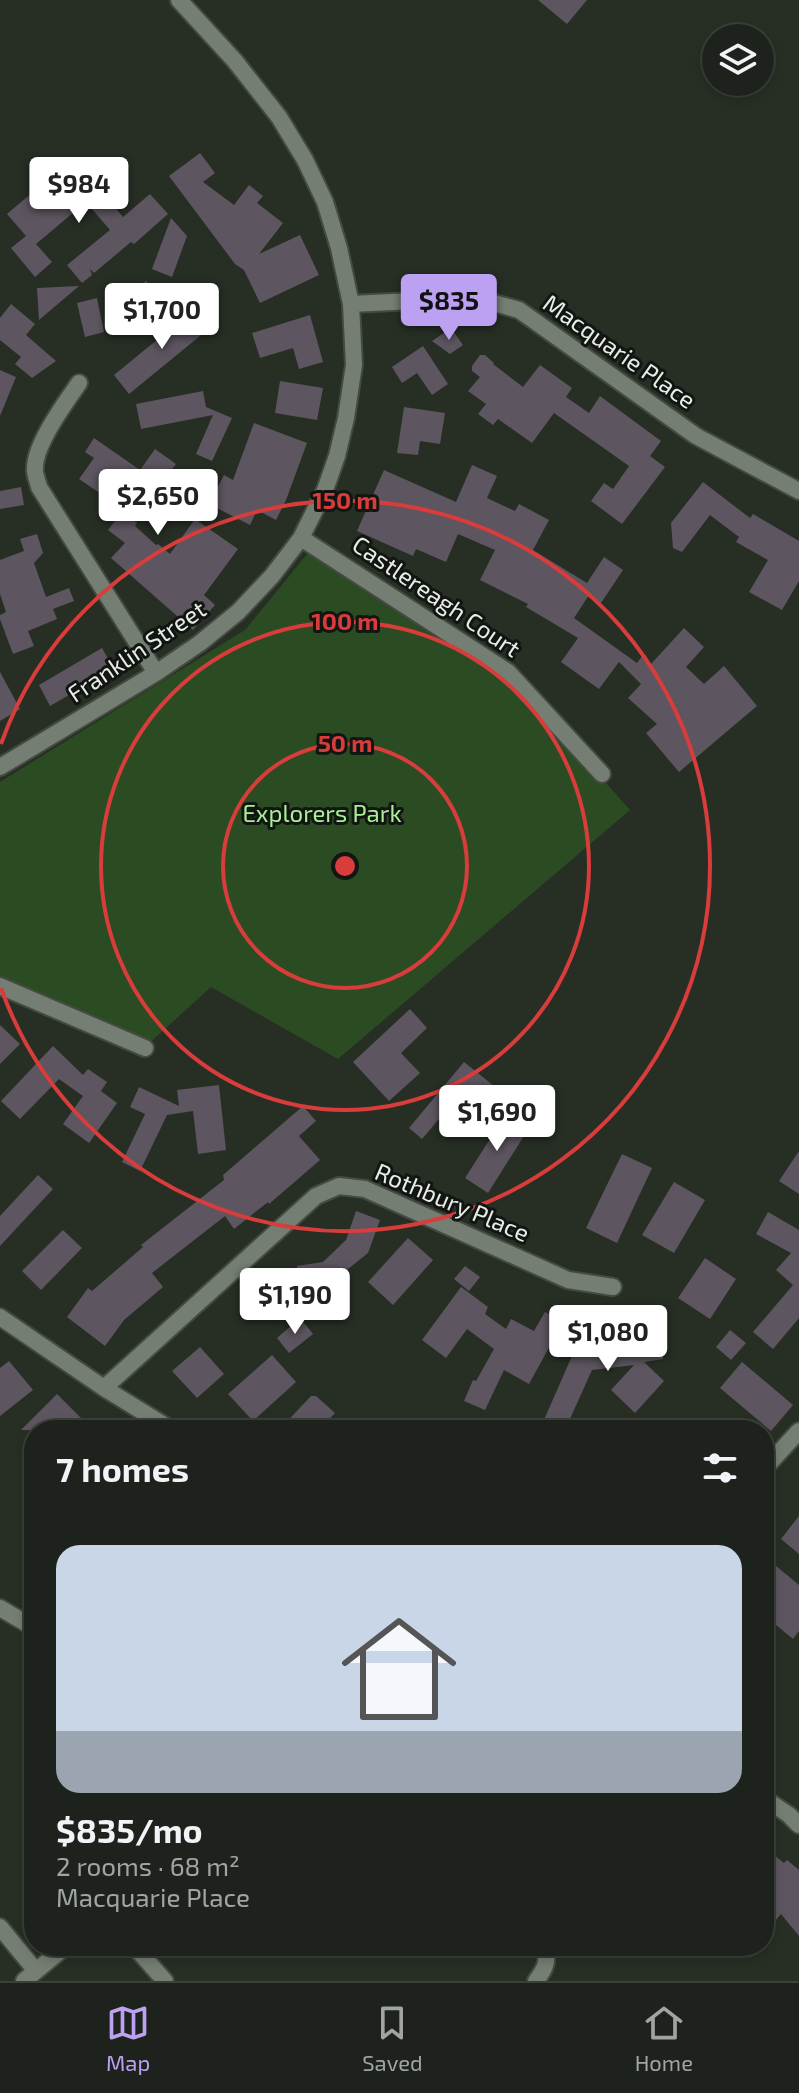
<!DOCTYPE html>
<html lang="en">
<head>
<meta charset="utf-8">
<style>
	:root { --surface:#1d231c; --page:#2a2f29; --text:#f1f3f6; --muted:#a0a4a3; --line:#3b403b; --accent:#bca0f2 }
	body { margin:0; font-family:"Exo 2",sans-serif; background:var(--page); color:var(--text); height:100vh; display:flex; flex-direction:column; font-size:30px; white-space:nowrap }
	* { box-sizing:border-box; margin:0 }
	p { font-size:26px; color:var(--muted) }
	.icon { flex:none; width:44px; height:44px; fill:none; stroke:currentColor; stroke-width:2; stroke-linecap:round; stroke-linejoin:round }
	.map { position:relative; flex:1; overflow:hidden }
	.panel { position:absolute; left:24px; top:1420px; width:750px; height:536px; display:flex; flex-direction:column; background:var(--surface); border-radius:32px; box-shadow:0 4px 12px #0003,0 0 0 2px var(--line) }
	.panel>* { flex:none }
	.tools { position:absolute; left:702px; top:24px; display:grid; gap:16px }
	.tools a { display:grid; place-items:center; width:72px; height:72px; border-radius:50%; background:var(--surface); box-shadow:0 4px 12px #0003,0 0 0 2px var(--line); font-size:40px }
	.price { position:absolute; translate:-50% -68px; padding:0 18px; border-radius:8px; background:#fff; color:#222; font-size:26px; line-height:52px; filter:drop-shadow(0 2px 4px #0008) }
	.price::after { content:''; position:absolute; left:50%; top:48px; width:24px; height:18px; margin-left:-12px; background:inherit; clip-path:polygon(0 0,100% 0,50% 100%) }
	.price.active { background:var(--accent); color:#111 }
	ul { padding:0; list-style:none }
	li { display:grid; align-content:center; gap:16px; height:424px; padding:0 32px }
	li span { display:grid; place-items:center; height:248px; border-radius:24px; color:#555 }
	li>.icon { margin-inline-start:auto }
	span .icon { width:144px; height:144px; fill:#fffc; stroke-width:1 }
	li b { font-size:34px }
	h2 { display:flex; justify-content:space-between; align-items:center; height:96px; padding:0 32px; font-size:34px }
	.tab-bar { display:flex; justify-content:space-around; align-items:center; height:112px; border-top:2px solid var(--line); background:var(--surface); font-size:22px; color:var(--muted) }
	.tab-bar a { display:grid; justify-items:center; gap:4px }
	.tab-bar .active { color:var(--accent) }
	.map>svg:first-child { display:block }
	.green { fill:#2b4c22 }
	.building { fill:#5d5560 }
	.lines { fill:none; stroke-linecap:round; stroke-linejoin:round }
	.minor-casing { stroke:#444a42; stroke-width:20 }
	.minor { stroke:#757e73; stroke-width:16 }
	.ring { fill:none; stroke:#d83c3b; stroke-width:4 }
	.labels { text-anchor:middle; stroke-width:6; stroke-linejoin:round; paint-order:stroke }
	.street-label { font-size:24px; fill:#e8ede7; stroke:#121612 }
	.park-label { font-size:24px; fill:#a8ef96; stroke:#121612 }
	.centre { fill:#d83c3b; stroke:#121612; stroke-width:4 }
	.ring-label { font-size:24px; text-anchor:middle; font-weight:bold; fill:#d83c3b; stroke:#121612; stroke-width:6; stroke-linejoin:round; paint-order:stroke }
</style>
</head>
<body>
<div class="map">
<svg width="799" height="1981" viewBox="0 0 799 1981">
	<rect width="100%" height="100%" fill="#272f25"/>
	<path class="green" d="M308,553L508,673L630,810L338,1059L211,987L146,1046L0,985V782L245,630Z"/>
	<path class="building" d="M538,0H587L567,24Z
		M200,153L215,173L203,182L234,205L249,185L263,196L257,203L283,223L259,254L300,235L319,275L260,303L244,270L235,264L169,176Z
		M53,175L70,196L91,178L123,217L150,194L168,214L134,244L131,242L94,273L90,269L92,275L82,283L67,265L110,230L86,202L36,244L52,262L35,277L11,248L26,236L7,214Z
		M171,218L187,236L172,277L152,269Z
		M146,281L158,295L129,318L118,303Z
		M79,286L39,320L37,288Z
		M97,298L104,332L85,337L77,303Z
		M11,304L35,324L26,335L56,361L32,378L15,364L21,357L0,340V318Z
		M196,308L211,327L129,394L114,375Z
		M310,315L323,362L299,369L293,348L260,358L252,333Z
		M451,328L463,345L450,354L432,341Z
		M423,346L448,384L432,395L417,373L402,383L392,367Z
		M480,355H485L494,363L493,364L523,387L540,365L572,388L566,397L589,413L600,396L661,441L650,456L665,467L622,524L591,501L604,483L613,489L629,466L554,413L532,443L498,419L493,425L478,414L486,404L468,391L480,377L472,371V366Z
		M0,370L16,377L0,416Z
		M280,381L323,388L317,420L275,413Z
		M203,391L206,407L232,418L212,461L196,454L213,415L141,429L136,404Z
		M404,407L445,413L440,444L420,441L418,455L397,453Z
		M254,423L307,443L286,500L276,520L257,510L250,525L209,504L224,475L233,480Z
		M94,438L140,470L155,449L176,464L164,480L161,477L130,517L137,523L135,526L156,545L158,544L170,554L195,519L238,549L204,595L215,605L193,630L111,558L125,543L108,530L119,516L106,505L110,500L79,479L94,458L85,452Z
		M472,465L497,476L487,498L515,511L519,504L549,520L533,550L587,583L604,557L623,570L601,603L589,595L574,618L637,663L642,656L651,664L684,628L704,647L686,667L704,684L724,666L757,706L679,772L646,733L657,724L628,698L641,684L619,662L599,689L561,662L578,638L526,607L528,604L480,580L495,550L458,534L446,562L416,549L413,556L357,531L384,470L456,502Z
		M703,482L750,518L753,514L799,541V581L782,610L749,592L768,560L736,542L739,537L710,515L682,552L673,548L671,523Z
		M21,487L24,505L0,509V491Z
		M37,534L43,553L34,563L46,597L69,588L74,601L53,609L57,619L28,631L34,646L13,654L0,619V615L6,612L0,594V560L24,551L20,539Z
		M102,648L114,669L50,706L39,685Z
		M0,672L20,709L0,721Z
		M410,1009L427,1028L401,1053L420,1073L389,1101L353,1062Z
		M0,1025L20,1044L0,1064Z
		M53,1046L83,1075L88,1069L107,1082L101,1091L117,1103L89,1143L63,1124L83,1096L59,1079L20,1119L1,1101Z
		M464,1062L494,1086L455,1133L439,1119L422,1139L409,1128Z
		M219,1085L226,1150L198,1154L193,1111L167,1115L140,1171L122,1162L145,1114L130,1107L139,1087L179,1106L177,1090Z
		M303,1106L316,1121L299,1136L320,1160L269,1204L268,1202L234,1229L225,1216L152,1273L163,1287L124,1320L105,1346L67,1317L88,1288L92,1291L143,1247L141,1245L224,1180L223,1175Z
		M506,1114L529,1128L488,1193L465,1178Z
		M799,1151V1194L779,1181Z
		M622,1154L652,1168L617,1243L586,1228Z
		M38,1175L53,1189L0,1246V1216Z
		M674,1182L705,1200L674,1253L642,1235Z
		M356,1211L380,1220L368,1253L328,1285L300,1289L297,1266L323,1262L346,1240Z
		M768,1212L799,1230V1318L773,1349L753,1332L793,1285L776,1270L791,1253L756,1234Z
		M63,1230L82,1248L41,1290L22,1271Z
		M408,1238L433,1260L393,1305L368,1282Z
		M705,1258L736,1279L710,1319L678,1298Z
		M465,1266L480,1277L469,1291L454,1279Z
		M461,1287L488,1307L485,1314L506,1329L511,1319L534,1331L545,1312L563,1322L529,1384L504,1370L485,1410L464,1401L473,1380L476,1381L494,1349L467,1329L446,1358L422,1340Z
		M300,1318L313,1334L289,1353L277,1338Z
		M730,1330L746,1343L731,1360L716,1347Z
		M583,1331L602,1340L660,1333L663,1359L644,1362L664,1381L635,1413L611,1390L634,1365L592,1370L565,1430H560L543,1422Z
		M200,1347L224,1374L197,1398L172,1371Z
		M272,1355L296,1382L253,1421L228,1394Z
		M9,1361L33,1390L0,1416V1368Z
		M742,1362L793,1405L771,1431L720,1388Z
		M57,1394L93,1430H21Z
		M311,1396H316L335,1413L319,1430H279Z
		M799,1516V1554L781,1539Z
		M764,1556L799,1585V1631L793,1639L764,1615Z
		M764,1847L784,1863L787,1860L799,1870V1936L781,1914L764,1934Z"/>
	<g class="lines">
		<defs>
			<path id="minor" d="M351,304L476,298L519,310L696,436L799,491
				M79,383C65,403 35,444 35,468C34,474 38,481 39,487L156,673
				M301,538L508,672L602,774
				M0,767L156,673L200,643L238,612L272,576L301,538L325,490L337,456L346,418L354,365L351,304L339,248L325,202L305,160L279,117L235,61L179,0
				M0,986L145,1048
				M0,1317L104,1388L172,1430
				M104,1388L316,1196L339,1186L365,1189L568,1280L613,1287
				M764,1469L799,1431
				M0,1608L34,1628
				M764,1798L789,1815L799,1825
				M0,1927L36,1971
				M134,1946L165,1981
				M24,1981L66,1946
				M536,1981C545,1969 550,1960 543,1946"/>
		</defs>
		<use href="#minor" class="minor-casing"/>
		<use href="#minor" class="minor"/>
	</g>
	<g class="ring">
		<circle cx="345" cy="866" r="122"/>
		<circle cx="345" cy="866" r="244"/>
		<path d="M1 744A365 365 0 1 1 1 988"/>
	</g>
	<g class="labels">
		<g class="street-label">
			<text transform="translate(619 352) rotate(35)" y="8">Macquarie Place</text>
			<text transform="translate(436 597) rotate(34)" y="8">Castlereagh Court</text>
			<text transform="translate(137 652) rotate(-34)" y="8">Franklin Street</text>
			<text transform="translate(452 1203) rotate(23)" y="8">Rothbury Place</text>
		</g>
		<g class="park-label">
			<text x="322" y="822">Explorers Park</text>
		</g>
	</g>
	<circle cx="345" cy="866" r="12" class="centre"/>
	<g class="ring-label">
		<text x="345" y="509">150 m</text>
		<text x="345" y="630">100 m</text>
		<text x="345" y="752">50 m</text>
	</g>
</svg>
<div class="tools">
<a><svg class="icon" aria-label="layers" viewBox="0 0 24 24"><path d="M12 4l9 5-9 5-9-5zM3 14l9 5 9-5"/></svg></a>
</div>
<b class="price" style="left:79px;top:225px">$984</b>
<b class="price active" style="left:449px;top:342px">$835</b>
<b class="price" style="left:162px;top:351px">$1,700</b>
<b class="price" style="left:158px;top:537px">$2,650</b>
<b class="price" style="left:497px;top:1153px">$1,690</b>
<b class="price" style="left:295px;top:1336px">$1,190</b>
<b class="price" style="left:608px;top:1373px">$1,080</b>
<section class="panel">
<h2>7 homes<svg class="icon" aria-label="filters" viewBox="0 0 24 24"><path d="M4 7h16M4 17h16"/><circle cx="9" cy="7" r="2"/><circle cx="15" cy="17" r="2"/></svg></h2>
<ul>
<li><span style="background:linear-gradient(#c9d6e8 75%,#9aa5b1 0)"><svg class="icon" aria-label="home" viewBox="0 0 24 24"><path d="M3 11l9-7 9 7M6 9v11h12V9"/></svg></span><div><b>$835/mo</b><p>2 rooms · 68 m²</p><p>Macquarie Place</p></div></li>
</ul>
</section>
</div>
<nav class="tab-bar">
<a class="active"><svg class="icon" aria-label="map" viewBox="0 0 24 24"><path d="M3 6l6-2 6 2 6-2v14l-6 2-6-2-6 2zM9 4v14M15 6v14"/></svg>Map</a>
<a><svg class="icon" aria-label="saved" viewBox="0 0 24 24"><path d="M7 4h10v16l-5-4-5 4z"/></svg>Saved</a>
<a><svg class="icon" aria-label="home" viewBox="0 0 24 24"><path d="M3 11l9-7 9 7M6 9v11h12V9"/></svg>Home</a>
</nav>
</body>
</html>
